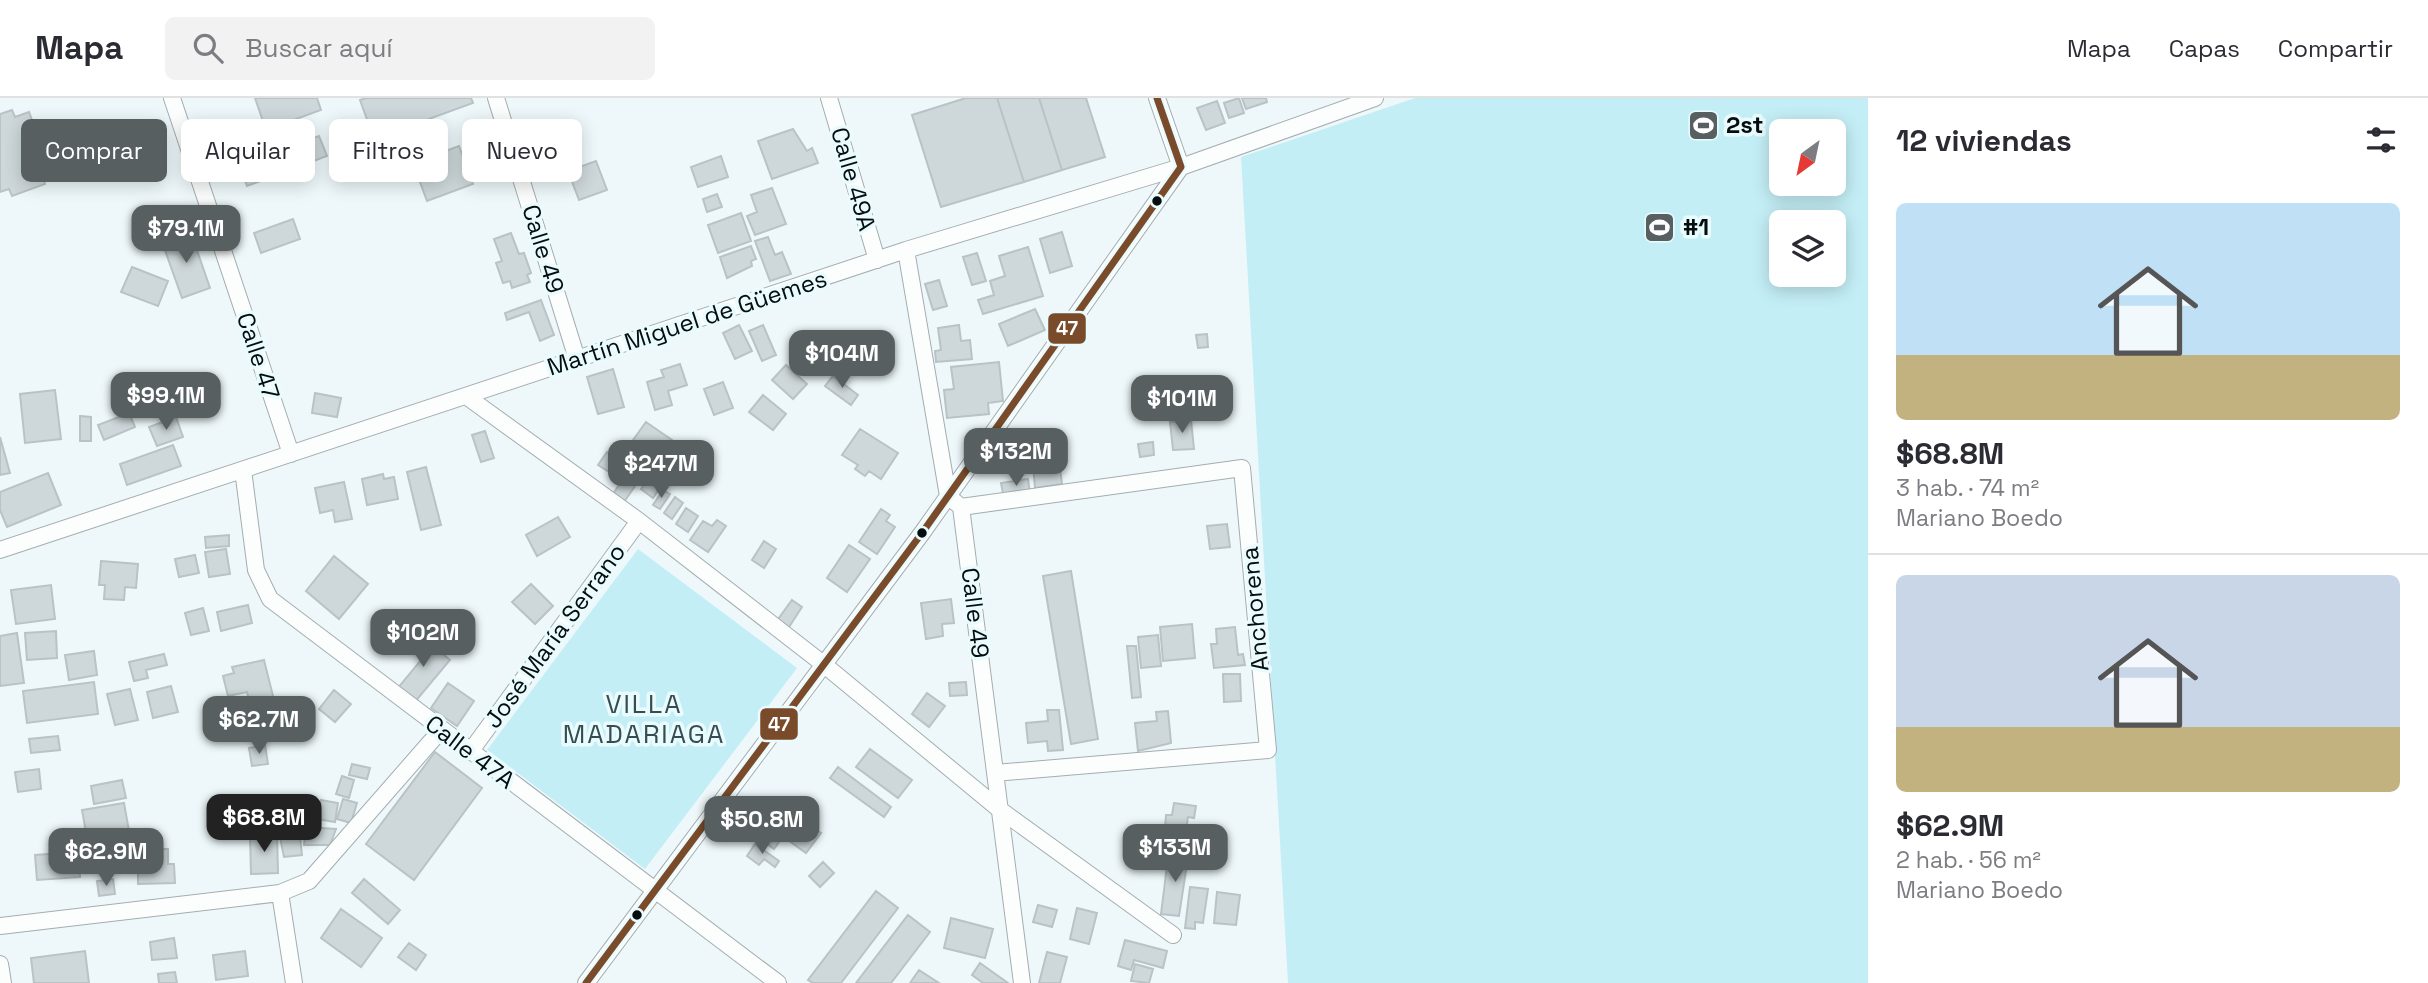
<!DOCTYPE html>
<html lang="es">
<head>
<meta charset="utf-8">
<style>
	:root { --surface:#fff; --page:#f2f2f3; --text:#2b2b33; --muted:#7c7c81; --line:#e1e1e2; --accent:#575f61 }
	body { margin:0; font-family:"Space Grotesk",sans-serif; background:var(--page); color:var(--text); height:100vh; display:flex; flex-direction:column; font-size:26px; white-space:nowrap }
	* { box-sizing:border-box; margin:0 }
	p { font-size:23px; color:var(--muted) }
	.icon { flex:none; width:38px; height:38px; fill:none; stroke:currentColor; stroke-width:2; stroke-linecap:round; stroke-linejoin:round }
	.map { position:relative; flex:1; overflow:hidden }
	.drawer { display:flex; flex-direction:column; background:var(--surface); width:560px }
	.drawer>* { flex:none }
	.hud { position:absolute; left:21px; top:21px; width:665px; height:63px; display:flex; gap:14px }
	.needle { width:46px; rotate:213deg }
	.fabs { position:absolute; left:1769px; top:21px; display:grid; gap:14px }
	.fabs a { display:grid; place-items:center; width:77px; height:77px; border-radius:10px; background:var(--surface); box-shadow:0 4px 18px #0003; font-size:35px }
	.price { position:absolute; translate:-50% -60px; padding:0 16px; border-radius:14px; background:var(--accent); color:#fff; font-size:23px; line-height:46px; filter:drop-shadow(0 2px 4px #0008) }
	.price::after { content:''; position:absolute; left:50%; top:42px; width:21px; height:16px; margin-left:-10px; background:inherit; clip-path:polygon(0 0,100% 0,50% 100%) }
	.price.selected { background:#222; color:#fff }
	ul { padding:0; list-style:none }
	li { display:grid; align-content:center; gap:14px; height:371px; padding:0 28px }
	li+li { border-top:2px solid var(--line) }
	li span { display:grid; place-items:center; height:217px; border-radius:10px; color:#555 }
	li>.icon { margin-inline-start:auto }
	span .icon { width:126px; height:126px; fill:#fffc; stroke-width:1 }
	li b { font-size:30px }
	h2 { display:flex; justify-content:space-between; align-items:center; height:84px; padding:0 28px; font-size:30px }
	.chip { padding:0 24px; border-radius:10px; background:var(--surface); box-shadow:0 4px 18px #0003; font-size:24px; line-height:63px }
	.chip.selected { background:var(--accent); color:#fff }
	header { display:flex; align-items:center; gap:42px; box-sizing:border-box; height:98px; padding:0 35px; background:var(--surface); border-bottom:2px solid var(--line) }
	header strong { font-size:33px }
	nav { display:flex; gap:38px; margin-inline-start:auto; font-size:24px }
	.search { width:490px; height:63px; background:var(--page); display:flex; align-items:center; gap:18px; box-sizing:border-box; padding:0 24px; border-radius:10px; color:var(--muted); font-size:26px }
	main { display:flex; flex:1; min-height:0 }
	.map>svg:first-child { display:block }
	.green { fill:#c4eef6; fill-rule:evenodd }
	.building { fill:#ced8da; stroke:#b9c2c4; stroke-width:2 }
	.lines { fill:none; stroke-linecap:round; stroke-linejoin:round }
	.street-casing { stroke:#a4adaf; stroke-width:18 }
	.street { stroke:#fcfefe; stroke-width:16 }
	.bus-1-casing { stroke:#eafbfe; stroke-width:12 }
	.bus-1 { stroke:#7a4b2a; stroke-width:7 }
	.bus-dot { fill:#050d0f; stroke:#eafbfe; stroke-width:2.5 }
	.labels { text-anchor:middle; stroke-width:7; stroke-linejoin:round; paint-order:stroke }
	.poi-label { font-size:24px; font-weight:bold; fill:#050d0f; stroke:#eafbfe; text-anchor:start }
	.street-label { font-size:24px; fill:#050d0f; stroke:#eafbfe }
	.neighbourhood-label { font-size:26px; letter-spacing:2px; fill:#354d51; stroke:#eafbfe }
	.line-badge { stroke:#eafbfe; stroke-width:2.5 }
	.badge-label { font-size:19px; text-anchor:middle; font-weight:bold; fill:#fff }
</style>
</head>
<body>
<header>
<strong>Mapa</strong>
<div class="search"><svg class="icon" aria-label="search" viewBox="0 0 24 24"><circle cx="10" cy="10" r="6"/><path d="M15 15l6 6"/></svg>Buscar aquí</div>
<nav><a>Mapa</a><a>Capas</a><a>Compartir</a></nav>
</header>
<main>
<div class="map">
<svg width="1868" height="885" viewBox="0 0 1868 885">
	<rect width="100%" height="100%" fill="#eef8fa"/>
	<path class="green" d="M1415,0H1868V885H1288L1241,59ZM1782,33H1834V86H1782ZM1782,124H1834V177H1782Z
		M638,451L797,570L645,771L487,652Z"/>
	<path class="building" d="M255,0H317L321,12L266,32Z
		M366,0H471L473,5L374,41L360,2Z
		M966,0H997L1024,84L941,109L912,17Z
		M997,0H1039L1062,72L1024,84Z
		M1039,0H1086L1105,59L1062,72Z
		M1239,0L1244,15L1229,20L1224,5Z
		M1242,0H1266L1267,4L1246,11Z
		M1217,3L1225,25L1206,32L1197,10Z
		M12,12L15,19L29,14L51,72L41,75L45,86L12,98L9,91L0,94V16Z
		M793,31L807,53L812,50L818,65L772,81L758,43Z
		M319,38L327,58L247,88L239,67Z
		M459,48L473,86L427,103L413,65Z
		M721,58L728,79L698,89L691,69Z
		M596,63L607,92L579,102L568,73Z
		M772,90L786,126L755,137L747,118L757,114L751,97Z
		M717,96L722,109L707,114L703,101Z
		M741,115L751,143L718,155L708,127Z
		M293,121L300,141L261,155L254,135Z
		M1062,134L1072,168L1050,175L1040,141Z
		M191,135L210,190L182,200L162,144Z
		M511,135L519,156L524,155L531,175L527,177L530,184L512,190L510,183L503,185L496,165L502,163L494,141Z
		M768,139L775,157L782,154L791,176L770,183L755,143Z
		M751,148L756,161L751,163L752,168L727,180L720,159Z
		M1028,149L1043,198L983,216L978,202L994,197L990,183L1005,178L999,158Z
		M977,155L986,183L972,187L963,159Z
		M132,169L168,183L158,208L121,194Z
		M939,182L947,208L933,212L925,186Z
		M541,202L554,237L540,243L529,214L507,222L505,215Z
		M1035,211L1045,232L1008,248L999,226Z
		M739,227L752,253L735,261L723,235Z
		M763,227L776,257L762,263L749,233Z
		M959,227L961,243L970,242L972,261L936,264L935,253L941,252L938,230Z
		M1207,236L1208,249L1198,250L1196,237Z
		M820,244L829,262L819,267L810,249Z
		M999,264L1003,303L988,305L989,316L947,320L944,292L954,291L951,269Z
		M680,266L687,287L668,293L672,307L655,312L647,284L664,279L661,272Z
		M786,267L807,286L793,301L772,282Z
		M613,271L624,309L598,316L587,279Z
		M833,278L858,297L851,307L825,288Z
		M723,284L733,310L714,317L704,291Z
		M55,292L61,341L25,345L20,296Z
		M315,295L341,300L337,319L312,315Z
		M763,297L786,316L773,332L749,314Z
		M129,315L135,329L104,342L98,327Z
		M80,318L91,319V343H80Z
		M176,319L183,339L157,348L149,329Z
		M1191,322L1194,351L1173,352L1170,324Z
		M646,324L672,342L653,371L626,352Z
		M860,331L898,355L881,381L869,373L865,378L855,371L858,367L842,357Z
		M485,333L494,360L481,364L472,337Z
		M0,339L10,375L0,377Z
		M1153,344L1154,357L1140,359L1138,346Z
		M173,347L181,368L127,387L120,366Z
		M621,352L631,359L617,379L598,367L607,354L616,360Z
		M1059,363L1062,386L1035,390L1033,367Z
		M634,364L646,372L624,404L613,396Z
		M426,369L441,427L421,432L407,374Z
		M48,375L61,407L7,429L0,412V394Z
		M383,376L384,381L394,379L398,401L367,407L362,381Z
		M649,380L661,388L653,400L641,391Z
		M1028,381L1030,396L1004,400L1001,385Z
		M344,384L352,421L335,424L333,412L320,415L315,390Z
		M663,392L670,396L660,411L653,407Z
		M675,399L683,405L672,421L664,415Z
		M686,410L698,418L688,434L676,426Z
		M881,411L890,417L886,423L895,429L877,456L859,444Z
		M558,419L570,439L537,458L526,437Z
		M717,422L726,428L708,454L690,442L703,423L712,428Z
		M1227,426L1230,449L1210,451L1207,428Z
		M229,437V448L206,450L205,439Z
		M764,443L776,451L764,470L752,462Z
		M849,447L870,461L847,494L827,480Z
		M226,451L230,476L209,479L205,454Z
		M195,457L199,475L179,479L175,461Z
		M334,458L368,486L339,521L306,493Z
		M101,463L138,466L136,490L125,489L124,502L104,501L105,487H99Z
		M1071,473L1098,641L1071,646L1043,478Z
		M531,486L553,508L535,526L512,504Z
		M51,487L55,521L16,526L11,492Z
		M951,501L954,525L942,526L943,538L926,541L921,505Z
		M792,502L802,509L787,532L776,524Z
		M248,507L252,525L221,533L217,514Z
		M203,510L209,533L191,537L185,515Z
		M1192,526L1195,560L1163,563L1160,529Z
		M1235,529L1238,557L1243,556L1245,567L1214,570L1211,546H1217L1216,531Z
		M56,533L57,560L27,562L25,535Z
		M17,535L24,585L0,588V538Z
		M419,537L450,562L414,605L397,591L422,561L408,550Z
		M1158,537L1161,568L1141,570L1138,539Z
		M1127,548H1136L1141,599L1132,600Z
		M94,553L97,577L69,582L65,557Z
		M164,556L167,567L146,572L148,580L134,583L129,564Z
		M264,562L274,602L250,608L247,594L228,598L223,578L234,575L232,569Z
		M1223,576H1240L1241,603L1224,604Z
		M94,584L98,616L27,625L23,593Z
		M966,584L967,597L950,598L949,585Z
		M448,585L474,603L457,628L431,610Z
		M171,588L178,614L153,620L147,594Z
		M130,591L138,622L115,627L107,596Z
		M334,592L351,606L335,624L319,611Z
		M927,595L945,608L929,629L912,616Z
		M1047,612H1059L1063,652L1048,653L1047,643L1028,645L1026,625L1048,623Z
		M1168,613L1171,645L1138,653L1135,625L1157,623L1156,614Z
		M58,638L60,652L31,655L29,641Z
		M265,647L268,666L252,668L249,650Z
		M870,651L912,682L898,700L856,669Z
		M435,654L482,690L414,782L366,746Z
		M352,666L370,670L367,681L349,677Z
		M838,669L891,709L884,719L830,680Z
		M39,671L41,691L18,694L15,674Z
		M342,678L354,682L349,700L336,696Z
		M122,682L126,700L94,706L91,688Z
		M343,701L357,705L351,725L337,721Z
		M321,702L338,705L335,724L317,721Z
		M124,705L129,733L87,740L82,712Z
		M1174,705L1196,708L1194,720L1188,719L1186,732L1165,730L1166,717H1172Z
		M297,712L302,757L284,759L275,715Z
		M794,715L821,735L806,755L773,731L784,716L790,721Z
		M306,729L336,731L330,747H304Z
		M764,732L779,744L774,751L758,739Z
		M277,736L278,775L251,776L250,737Z
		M755,746L779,763L775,769L764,761L759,767L747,758Z
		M138,751H168V766H174L175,785L138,786Z
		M1174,751L1189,753L1179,818L1161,816L1167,768H1172Z
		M78,754L80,779L37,782L35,757Z
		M823,764L834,775L820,789L809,778Z
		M113,781L115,796L99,798L97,783Z
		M364,781L400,812L388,826L352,795Z
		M1190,789L1208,791L1203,825L1195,824V831L1185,830Z
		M876,793L898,810L841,885H813L808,882Z
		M1217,794L1240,797L1236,827L1214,825Z
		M1038,807L1057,812L1052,829L1033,824Z
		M1077,810L1097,815L1089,846L1070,841Z
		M341,811L382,840L361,869L321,840Z
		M908,817L930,834L891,885H856Z
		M951,820L993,831L985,860L944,850Z
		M174,840L177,860L152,862L150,844Z
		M1125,842L1167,853L1163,870L1134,862L1131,872L1118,868Z
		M409,845L426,857L416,872L398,859Z
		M85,853L89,885H34L31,860Z
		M245,853L248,878L216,882L213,857Z
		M1047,854L1067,859L1060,885H1039Z
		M980,865L1008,885H983L972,877Z
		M1135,866L1153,871L1149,885L1131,883Z
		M919,872L939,885H910Z
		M175,874L177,885H159L158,876Z"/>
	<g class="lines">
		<defs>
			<path id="street" d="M172,0L291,356
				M496,0L577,261
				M829,0L877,162
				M1157,0L1181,69
				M906,152L948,398L961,409L1022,885
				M466,298L639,423L822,565L999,711L1173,837
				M243,372L256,472L270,501L778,885
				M961,409L1242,370L1268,652L995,675
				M0,452L906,152L1181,69L1375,0
				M470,654L639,423
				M280,795L294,885
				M0,828L280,795L309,783L441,632
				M0,866L3,885
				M586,885L922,435L1181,69"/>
		</defs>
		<use href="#street" class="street-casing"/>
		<use href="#street" class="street"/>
		<defs>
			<path id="bus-1" d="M586,885L922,435L1181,69L1157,0"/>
		</defs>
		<use href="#bus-1" class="bus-1-casing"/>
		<use href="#bus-1" class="bus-1"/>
	</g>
	<defs>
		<symbol id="stadium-square" viewBox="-11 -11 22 22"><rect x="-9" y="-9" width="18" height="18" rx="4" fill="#575f61" stroke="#eafbfe"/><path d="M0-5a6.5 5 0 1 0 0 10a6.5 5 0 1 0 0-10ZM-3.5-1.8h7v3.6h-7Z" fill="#fff"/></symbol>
	</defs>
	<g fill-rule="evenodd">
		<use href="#stadium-square" x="1686" y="10" width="35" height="35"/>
		<use href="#stadium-square" x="1642" y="112" width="35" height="35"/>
	</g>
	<g class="bus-dot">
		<circle cx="1157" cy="103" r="6"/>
		<circle cx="922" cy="435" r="6"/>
		<circle cx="637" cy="817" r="6"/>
	</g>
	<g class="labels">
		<g class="poi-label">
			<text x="1726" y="35">2st</text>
			<text x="1683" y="137">#1</text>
		</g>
		<g class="street-label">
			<text transform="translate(853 81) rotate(74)" y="8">Calle 49A</text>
			<text transform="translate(543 151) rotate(73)" y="8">Calle 49</text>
			<text transform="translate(687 225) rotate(-18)" y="8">Martín Miguel de Güemes</text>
			<text transform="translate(258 258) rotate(72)" y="8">Calle 47</text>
			<text transform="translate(1255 511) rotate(-95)" y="8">Anchorena</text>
			<text transform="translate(975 515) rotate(83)" y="8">Calle 49</text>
			<text transform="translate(555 538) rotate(-54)" y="8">José María Serrano</text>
			<text transform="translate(470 654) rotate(37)" y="8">Calle 47A</text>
		</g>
		<g class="neighbourhood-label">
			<text x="644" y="615">VILLA<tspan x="644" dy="30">MADARIAGA</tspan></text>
		</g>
	</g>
	<g class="line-badge">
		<rect x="1047" y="214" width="40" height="33" rx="7" fill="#7a4b2a"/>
		<rect x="759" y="609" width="40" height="34" rx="7" fill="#7a4b2a"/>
	</g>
	<g class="badge-label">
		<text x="1067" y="237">47</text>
		<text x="779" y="633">47</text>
	</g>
</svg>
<div class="fabs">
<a><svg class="needle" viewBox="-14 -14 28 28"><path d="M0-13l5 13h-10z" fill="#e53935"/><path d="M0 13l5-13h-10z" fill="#7c7c81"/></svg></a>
<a><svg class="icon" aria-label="layers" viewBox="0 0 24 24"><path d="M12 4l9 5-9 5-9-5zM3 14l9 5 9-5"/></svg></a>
</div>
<b class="price" style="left:186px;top:167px">$79.1M</b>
<b class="price" style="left:842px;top:292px">$104M</b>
<b class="price" style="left:166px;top:334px">$99.1M</b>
<b class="price" style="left:1182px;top:337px">$101M</b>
<b class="price" style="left:1016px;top:390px">$132M</b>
<b class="price" style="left:661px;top:402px">$247M</b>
<b class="price" style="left:423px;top:571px">$102M</b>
<b class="price" style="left:259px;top:658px">$62.7M</b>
<b class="price selected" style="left:264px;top:756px">$68.8M</b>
<b class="price" style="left:762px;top:758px">$50.8M</b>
<b class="price" style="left:1175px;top:786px">$133M</b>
<b class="price" style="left:106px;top:790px">$62.9M</b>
<div class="hud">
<a class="chip selected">Comprar</a>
<a class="chip">Alquilar</a>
<a class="chip">Filtros</a>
<a class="chip">Nuevo</a>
</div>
</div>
<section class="drawer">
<h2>12 viviendas<svg class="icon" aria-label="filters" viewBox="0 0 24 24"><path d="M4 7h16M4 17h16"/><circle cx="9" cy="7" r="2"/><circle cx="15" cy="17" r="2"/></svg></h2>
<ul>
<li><span style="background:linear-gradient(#bfe0f5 70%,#c2b280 0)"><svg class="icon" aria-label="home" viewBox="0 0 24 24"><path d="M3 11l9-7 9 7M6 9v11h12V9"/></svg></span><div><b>$68.8M</b><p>3 hab. · 74 m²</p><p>Mariano Boedo</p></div></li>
<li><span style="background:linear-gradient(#c9d6e8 70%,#c2b280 0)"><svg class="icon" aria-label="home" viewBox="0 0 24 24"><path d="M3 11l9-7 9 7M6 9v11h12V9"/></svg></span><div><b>$62.9M</b><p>2 hab. · 56 m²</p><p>Mariano Boedo</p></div></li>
</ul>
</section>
</main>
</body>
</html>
